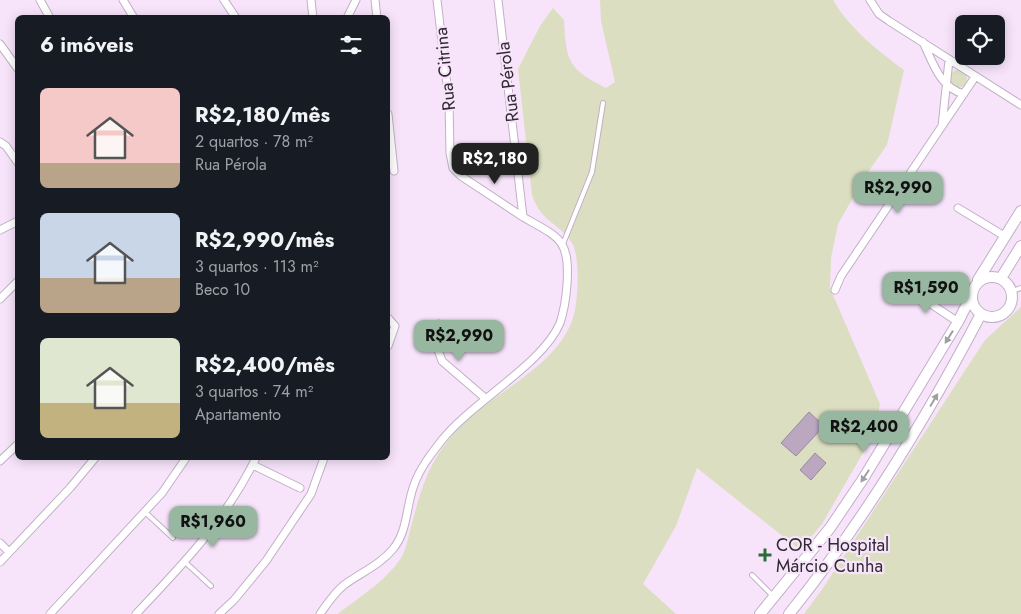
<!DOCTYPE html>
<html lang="pt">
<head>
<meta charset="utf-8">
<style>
	:root { --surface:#171b24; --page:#242831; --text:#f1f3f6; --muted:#9ea1a6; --accent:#97b7a0 }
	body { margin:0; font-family:Jost,sans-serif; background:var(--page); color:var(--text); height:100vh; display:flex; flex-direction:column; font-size:19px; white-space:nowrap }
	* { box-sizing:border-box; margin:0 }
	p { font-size:16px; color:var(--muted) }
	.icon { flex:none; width:28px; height:28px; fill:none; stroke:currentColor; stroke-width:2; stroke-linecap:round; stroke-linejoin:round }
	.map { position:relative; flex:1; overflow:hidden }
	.sheet { position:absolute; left:15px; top:15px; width:375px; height:445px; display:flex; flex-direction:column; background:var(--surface); border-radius:8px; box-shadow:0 2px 12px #0003 }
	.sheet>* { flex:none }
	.tools { position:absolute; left:955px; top:15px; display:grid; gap:10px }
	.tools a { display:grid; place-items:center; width:50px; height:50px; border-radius:8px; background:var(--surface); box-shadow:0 2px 12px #0003; font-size:25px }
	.price { position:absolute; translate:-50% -42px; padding:0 11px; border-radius:10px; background:var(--accent); color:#111; font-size:16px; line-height:32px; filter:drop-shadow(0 1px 2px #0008) }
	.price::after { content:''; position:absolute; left:50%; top:30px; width:15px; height:11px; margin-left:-8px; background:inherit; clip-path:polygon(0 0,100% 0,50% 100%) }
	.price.on { background:#222; color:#fff }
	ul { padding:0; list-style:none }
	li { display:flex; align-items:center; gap:15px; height:125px; padding:0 25px }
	li span { display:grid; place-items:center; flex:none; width:140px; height:100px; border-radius:8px; color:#555 }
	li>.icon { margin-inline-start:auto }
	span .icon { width:60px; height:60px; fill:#fffc; stroke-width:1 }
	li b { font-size:21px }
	h2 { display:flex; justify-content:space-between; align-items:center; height:60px; padding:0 25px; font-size:21px }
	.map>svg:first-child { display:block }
	.green { fill:#dcdec1 }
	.building { fill:#bca7c1; stroke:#99889e }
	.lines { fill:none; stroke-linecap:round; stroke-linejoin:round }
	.service-casing { stroke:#c1afc6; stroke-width:6 }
	.minor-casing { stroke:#c1afc6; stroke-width:9 }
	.secondary-casing { stroke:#c1afc6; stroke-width:12 }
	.service { stroke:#fff; stroke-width:4 }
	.minor { stroke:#fff; stroke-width:7 }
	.secondary { stroke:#fff; stroke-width:10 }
	.oneway { fill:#a29fa3 }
	.poi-dot { fill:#286d38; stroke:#f7e4fb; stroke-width:2 }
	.labels { text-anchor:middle; stroke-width:4.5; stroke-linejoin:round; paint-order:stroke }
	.street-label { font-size:18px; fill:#312a33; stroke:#f7e4fb }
	.poi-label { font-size:18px; fill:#312a33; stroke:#f7e4fb; text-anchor:start }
</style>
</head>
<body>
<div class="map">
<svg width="1021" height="614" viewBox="0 0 1021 614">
	<rect width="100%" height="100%" fill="#f7e4fb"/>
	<path class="green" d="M600,0H833C850,29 877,50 904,70L887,145L866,175L838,224L831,258L830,288L880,404L875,432L822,524L800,550L697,468L676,526L643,584L676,614H338C359,597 388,580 402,556C407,547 409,533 412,523C422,486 429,462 455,432C490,392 564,366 575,310C578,295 580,256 572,243C559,222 542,224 532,195L518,69L540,26L553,8L564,20C566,61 568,69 606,88L615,82L601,21Z
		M949 79a9 9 0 1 1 18 0a9 9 0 1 1-18 0Z
		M1021,307V614H804L823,588L985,340Z"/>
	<path class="building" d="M809,412L824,426L796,456L781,443Z
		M815,453L826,463L811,480L800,470Z"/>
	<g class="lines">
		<defs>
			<path id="service" d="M563,244L592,172L603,103
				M1012,291L1021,288
				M145,512L173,538
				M185,562L211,586
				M752,575L772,595"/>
			<path id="minor" d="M40,0L50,18
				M123,0L134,18
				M224,0L236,18
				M311,0L313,18
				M375,0L377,18
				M437,0L449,101L450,153L453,168L461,176L523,217
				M870,0L879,14L889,21L1021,105
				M347,18L356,0
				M923,42C933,63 940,88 964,94
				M0,44L18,69
				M388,114L394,171
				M942,126L949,60
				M0,142L6,146L18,163
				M958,208L1006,237
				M0,230L18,221
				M907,288L958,322
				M835,290L841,276L975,77
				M0,299L18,281
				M388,318L395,326L388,346
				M439,324L437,347L442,361L485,398
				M0,461L18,444
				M253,465L300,488
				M0,543L9,552
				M0,562L70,488L95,458
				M50,614L162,493L186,458
				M136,614C185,562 224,522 256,458
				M219,614L234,600L266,561L311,494L324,458
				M320,614C327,604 334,593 344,585C360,573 380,565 393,549C408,531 406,506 414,485C420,468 431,454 442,440C472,402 543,364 560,323C564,311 566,298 567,285C570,239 560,238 523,217L498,0"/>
			<path id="secondary" d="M972 297a20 20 0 1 1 40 0a20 20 0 1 1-40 0Z
				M1001,278L1021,246
				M978,280L1021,211
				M760,614L830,528L863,479L958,322L972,294
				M789,614C864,521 926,419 981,314"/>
		</defs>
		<use href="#service" class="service-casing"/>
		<use href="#minor" class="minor-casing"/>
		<use href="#secondary" class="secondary-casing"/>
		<use href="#service" class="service"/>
		<use href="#minor" class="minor"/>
		<use href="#secondary" class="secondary"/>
	</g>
	<defs><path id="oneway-solid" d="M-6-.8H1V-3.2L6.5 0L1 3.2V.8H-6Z" transform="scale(1.25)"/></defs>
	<g class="oneway">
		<use href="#oneway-solid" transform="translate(949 337) rotate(122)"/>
		<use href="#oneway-solid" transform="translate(934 400) rotate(-59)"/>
		<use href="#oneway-solid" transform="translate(865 476) rotate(123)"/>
	</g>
	<path class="poi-dot" d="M762.5 547.5h5v5h5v5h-5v5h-5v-5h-5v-5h5z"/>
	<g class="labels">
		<g class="street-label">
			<text transform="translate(445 69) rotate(-96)" y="6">Rua Citrina</text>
			<text transform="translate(508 82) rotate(-97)" y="6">Rua Pérola</text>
		</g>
		<g class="poi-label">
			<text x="776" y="551">COR - Hospital<tspan x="776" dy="21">Márcio Cunha</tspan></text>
		</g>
	</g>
</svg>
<div class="tools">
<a><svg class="icon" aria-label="locate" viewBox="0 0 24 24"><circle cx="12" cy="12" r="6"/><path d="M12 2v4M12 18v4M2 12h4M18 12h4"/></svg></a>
</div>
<b class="price on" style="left:495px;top:185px">R$2,180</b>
<b class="price" style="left:898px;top:214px">R$2,990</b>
<b class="price" style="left:926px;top:314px">R$1,590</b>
<b class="price" style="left:459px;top:362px">R$2,990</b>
<b class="price" style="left:864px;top:453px">R$2,400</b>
<b class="price" style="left:213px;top:548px">R$1,960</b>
<section class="sheet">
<h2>6 imóveis<svg class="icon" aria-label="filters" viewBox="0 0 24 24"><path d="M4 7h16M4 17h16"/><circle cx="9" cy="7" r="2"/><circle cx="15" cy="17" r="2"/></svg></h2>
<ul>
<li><span style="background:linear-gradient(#f6c9c9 75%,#b9a48a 0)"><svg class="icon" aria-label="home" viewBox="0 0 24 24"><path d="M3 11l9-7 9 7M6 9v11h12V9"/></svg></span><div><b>R$2,180/mês</b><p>2 quartos · 78 m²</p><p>Rua Pérola</p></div></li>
<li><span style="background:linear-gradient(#c9d6e8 65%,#b9a48a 0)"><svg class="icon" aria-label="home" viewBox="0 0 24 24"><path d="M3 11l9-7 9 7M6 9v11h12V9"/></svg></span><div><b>R$2,990/mês</b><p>3 quartos · 113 m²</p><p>Beco 10</p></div></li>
<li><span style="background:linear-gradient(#dfe7d0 65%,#c2b280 0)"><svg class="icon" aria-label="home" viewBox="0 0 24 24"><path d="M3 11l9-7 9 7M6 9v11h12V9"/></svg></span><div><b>R$2,400/mês</b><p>3 quartos · 74 m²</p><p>Apartamento</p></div></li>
</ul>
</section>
</div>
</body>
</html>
